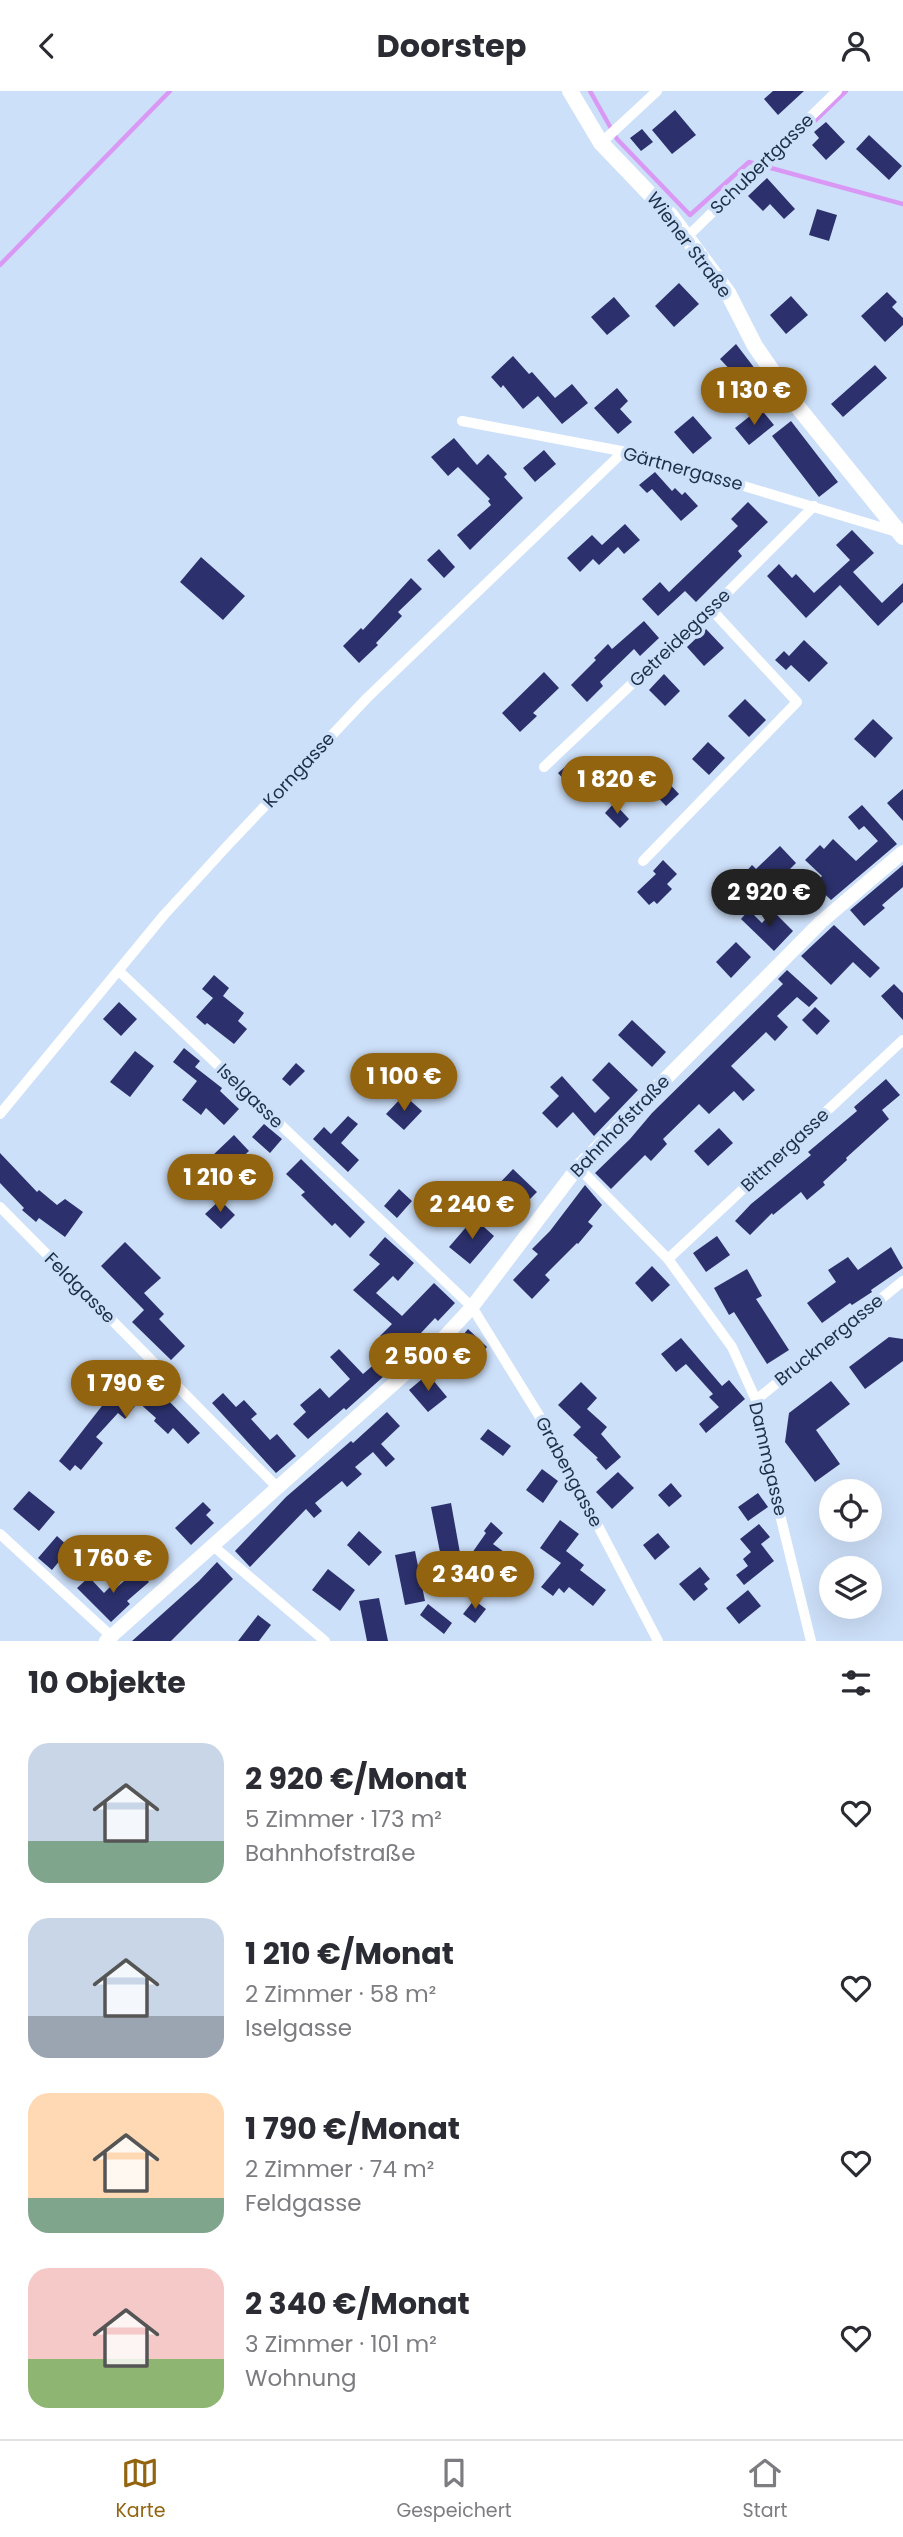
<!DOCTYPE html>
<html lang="de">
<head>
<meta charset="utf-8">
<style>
	:root { --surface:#fff; --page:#f7f7f7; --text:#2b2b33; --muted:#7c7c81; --line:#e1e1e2; --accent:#926410 }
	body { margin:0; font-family:Poppins,sans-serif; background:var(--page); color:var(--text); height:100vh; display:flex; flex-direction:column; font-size:26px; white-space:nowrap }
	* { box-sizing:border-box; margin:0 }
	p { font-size:23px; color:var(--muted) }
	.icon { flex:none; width:38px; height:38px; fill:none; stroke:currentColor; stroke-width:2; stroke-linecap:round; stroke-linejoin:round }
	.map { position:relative; height:1550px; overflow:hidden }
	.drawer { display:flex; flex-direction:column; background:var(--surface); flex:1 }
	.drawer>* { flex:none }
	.tools { position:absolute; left:819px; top:1388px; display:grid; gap:14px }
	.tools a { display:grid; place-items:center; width:63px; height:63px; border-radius:50%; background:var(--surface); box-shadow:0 7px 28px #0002; font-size:35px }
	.price { position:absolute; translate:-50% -60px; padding:0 16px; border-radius:24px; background:var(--accent); color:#fff; font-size:23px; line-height:46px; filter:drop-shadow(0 2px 4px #0008) }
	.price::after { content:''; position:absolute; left:50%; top:42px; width:21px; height:16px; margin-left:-10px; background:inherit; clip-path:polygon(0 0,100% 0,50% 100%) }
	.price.on { background:#222; color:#fff }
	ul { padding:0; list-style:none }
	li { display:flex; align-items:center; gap:21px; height:175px; padding:0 28px }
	li span { display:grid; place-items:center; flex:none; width:196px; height:140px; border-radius:21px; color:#555 }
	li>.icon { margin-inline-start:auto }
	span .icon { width:84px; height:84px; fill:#fffc; stroke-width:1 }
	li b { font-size:30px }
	h2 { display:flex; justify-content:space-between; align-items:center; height:84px; padding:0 28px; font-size:30px }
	header { display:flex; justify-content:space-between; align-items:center; height:91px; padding:0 28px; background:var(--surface); font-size:32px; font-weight:700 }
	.menu { display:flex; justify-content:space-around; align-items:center; height:98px; border-top:2px solid var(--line); background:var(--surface); font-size:19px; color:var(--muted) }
	.menu a { display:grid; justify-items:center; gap:4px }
	.menu .on { color:var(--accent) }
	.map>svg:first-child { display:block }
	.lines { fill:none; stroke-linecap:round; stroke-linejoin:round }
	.stream { stroke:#da98f5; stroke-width:4.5 }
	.building { fill:#2c316d }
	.minor { stroke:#fff; stroke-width:10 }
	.tertiary { stroke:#fff; stroke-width:14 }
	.secondary { stroke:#fff; stroke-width:16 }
	.labels { text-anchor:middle; stroke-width:7; stroke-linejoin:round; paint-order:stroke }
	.street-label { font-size:18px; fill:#1d3048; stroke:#cde0f9 }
</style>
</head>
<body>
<header><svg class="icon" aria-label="back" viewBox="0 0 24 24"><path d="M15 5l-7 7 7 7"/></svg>Doorstep<svg class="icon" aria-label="person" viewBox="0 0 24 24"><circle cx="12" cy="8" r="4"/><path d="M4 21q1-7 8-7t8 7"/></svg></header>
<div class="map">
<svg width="903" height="1550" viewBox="0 0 903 1550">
	<rect width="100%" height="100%" fill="#cde0f9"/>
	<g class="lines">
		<path class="stream" d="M590,0L617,48L690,124L749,71L903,113
			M781,62L846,0
			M0,174L170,0"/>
	</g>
	<path class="building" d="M773,0H804L778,24L764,8Z
		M675,19L696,44L672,63L652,39Z
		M826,31L845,51L826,69L812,54L819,47L814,41Z
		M642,38L653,51L641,60L630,47Z
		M869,44L902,75L889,89L856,58Z
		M767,87L795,118L784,128L770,113L763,120L748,105Z
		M817,118L837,124L829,150L809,144Z
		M679,192L699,213L674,236L655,215Z
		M887,201L897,211L892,216L903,227V234L885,251L861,225Z
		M791,205L808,224L786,243L770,224Z
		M614,206L630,225L607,244L591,226Z
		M736,253L772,300L754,314L732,286L735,284L720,268Z
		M513,265L529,283L532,281L555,307L572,293L588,312L562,333L538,305L523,318L503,294L501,297L491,286Z
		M875,274L887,287L843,326L831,313Z
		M617,297L628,310L620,318L632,331L618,343L594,317Z
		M760,317L774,334L749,354L735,337Z
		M693,325L712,347L693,363L674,341Z
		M791,330L838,391L819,406L772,345Z
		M454,347L477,374L488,363L507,383L504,386L523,407L470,459L457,444L491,414L488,410L490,408L458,376L448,385L431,366Z
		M544,359L556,373L535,391L523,377Z
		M655,381L672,400L675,397L682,404L685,401L698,415L681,430L652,398L647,402L639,394Z
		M748,411L768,431L738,460L742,465L696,511L685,500L658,525L642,508L660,491L669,501L738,435L731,428Z
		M625,433L640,449L624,463L618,456L599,474L593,468L580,481L567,467L592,444L602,454Z
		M852,439L874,462L853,481L882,512L903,492V511L878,535L840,494L806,527L767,485L779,473L792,487L796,483L814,502L850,469L836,454Z
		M439,458L455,476L444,487L427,469Z
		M201,466L245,505L223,529L180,491Z
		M411,487L422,498L398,521L402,525L376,552L378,554L359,572L343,555L361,537L363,539Z
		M644,530L659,547L640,565L634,558L600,591L603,595L587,611L571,594L596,569L594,567L608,553L612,558Z
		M706,538L724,557L704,575L687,556Z
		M804,549L828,572L809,591L791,574L786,579L775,569L784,560L789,565Z
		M544,581L559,597L533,622L537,625L520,641L502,622Z
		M664,583L680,600L665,615L649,599Z
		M745,608L766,629L749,646L728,625Z
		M873,628L893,647L875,667L854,648Z
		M708,651L725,667L709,684L692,668Z
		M573,669L590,687L575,701L558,682Z
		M662,685L679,703L666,715L649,697Z
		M903,698V730L887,712Z
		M614,712L629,728L620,737L605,722Z
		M862,714L897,753L831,809L814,793L822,785L805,769L820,754L824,758L833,748L856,770L878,750L864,735L859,739L848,726Z
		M780,755L796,772L773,795L779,801L771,810L744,783L752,774L756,778Z
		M663,769L677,783L667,793L672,798L657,813L654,810L649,814L637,801L656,783L653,780Z
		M903,774V796L882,814L885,817L864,835L850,819Z
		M749,819L762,832L773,820L793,840L774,860L741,828Z
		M834,834L880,877L870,887L853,871L831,894L801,865Z
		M736,851L751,866L731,887L716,871Z
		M787,879L818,907L809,916L797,906L777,925L788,936L775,950L766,941L731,975L755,999L743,1010L734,1000L709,1023L699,1013L663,1048L667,1053L651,1070L645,1064L611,1098L595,1082L630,1048L652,1022L783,893L778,888Z
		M214,884L229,897L223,905L244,922L238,930L247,938L234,953L207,932L205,934L196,926L213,907L202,898Z
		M894,893L903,902V929L881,905Z
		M119,911L137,928L121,945L103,928Z
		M815,916L830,930L817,944L802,929Z
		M632,929L666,961L652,976L618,944Z
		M184,957L200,970L195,976L222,997L220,1000L239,1018L224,1034L206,1017L201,1024L182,1009L197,990L173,971Z
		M135,960L154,975L130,1006L110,991Z
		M609,971L638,999L594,1045L573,1021L557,1037L542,1022L559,1005L550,996L562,985L595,1022L610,1007L592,989Z
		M296,972L305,980L290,995L282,988Z
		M886,988L900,1004L882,1019L889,1028L846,1067L847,1069L823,1091L825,1094L807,1109L801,1101L773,1124L772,1122L750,1144L735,1130L751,1113L811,1064L808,1061L857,1020L854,1016Z
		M404,1004L422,1020L404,1039L386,1023Z
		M348,1025L358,1033L341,1052L359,1069L348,1081L313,1048L324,1036L331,1043Z
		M264,1033L282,1048L270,1062L252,1046Z
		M719,1037L733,1052L708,1075L694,1060Z
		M234,1044L249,1060L235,1073L239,1076L207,1107L189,1087Z
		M0,1062L37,1101L39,1099L57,1114L65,1108L83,1121L65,1146L39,1127L36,1131L22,1119L24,1117L0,1092Z
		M301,1068L365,1131L350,1147L335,1132L332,1135L301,1104L305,1101L286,1083Z
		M513,1078L537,1101L518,1120L494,1098Z
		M585,1094L602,1114L588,1131L593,1135L578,1153L577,1152L545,1184L550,1189L532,1208L513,1189L538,1163L532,1158L550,1140Z
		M399,1098L412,1110L397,1127L384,1115Z
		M220,1109L235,1124L221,1138L205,1123Z
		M474,1127L494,1145L470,1173L449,1156Z
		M717,1145L730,1164L706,1181L693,1162Z
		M385,1146L414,1172L398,1190L393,1185L376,1202L402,1225L434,1192L455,1212L438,1230L435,1227L391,1274L393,1277L346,1319L344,1317L308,1348L293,1333L306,1321L300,1314L320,1297L329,1307L350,1288L330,1266L339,1258L363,1283L392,1258L380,1245L392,1233L353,1199L380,1173L369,1164Z
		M125,1151L161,1187L144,1202L164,1223L159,1228L185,1255L171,1269L132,1231L144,1219L101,1175Z
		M891,1156L903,1177L871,1199L872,1201L852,1214L850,1212L822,1232L807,1212L836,1191L828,1179L848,1166L858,1179Z
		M652,1175L670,1194L652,1211L635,1192Z
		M747,1178L762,1205L756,1208L789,1259L767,1273L734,1221L729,1224L714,1197Z
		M468,1238L487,1256L470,1276L450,1260Z
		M889,1246L903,1248V1270L865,1298L849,1276Z
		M681,1247L722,1295L729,1289L745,1308L706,1342L699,1333L719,1316L709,1306L713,1303L686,1273L676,1281L661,1263Z
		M130,1279L143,1289L140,1294L161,1310L165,1306L200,1342L188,1353L173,1337L168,1343L154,1330L156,1327L138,1311L125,1328L118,1322L96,1346L103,1352L81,1379L75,1374L70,1380L59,1370Z
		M428,1283L447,1306L428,1321L409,1299Z
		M831,1290L850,1313L816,1339L840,1373L815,1391L785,1351L789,1322Z
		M581,1291L597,1307L587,1318L607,1336L601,1343L621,1366L606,1379L596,1368L598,1367L573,1344L581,1336L558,1314Z
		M223,1302L236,1316L244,1309L257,1323L251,1328L270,1349L277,1343L296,1365L276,1382L212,1312Z
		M387,1321L400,1335L381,1353L395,1368L386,1376L373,1361L355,1376L362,1383L347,1396L342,1390L315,1412L322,1420L314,1427L306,1418L250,1476L235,1460L286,1406L351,1350L353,1352Z
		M488,1338L511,1355L503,1365L480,1348Z
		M542,1378L558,1390L543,1412L526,1399Z
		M618,1381L634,1397L612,1418L596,1401Z
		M671,1392L682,1405L669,1416L658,1404Z
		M29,1400L55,1421L39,1440L13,1418Z
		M758,1402L768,1416L748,1430L738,1416Z
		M203,1411L211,1419L206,1424L214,1432L191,1454L175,1437Z
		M451,1412L460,1462L441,1466L431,1416Z
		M560,1429L579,1443L566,1460L584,1474L580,1479L606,1499L593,1515L569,1496L564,1502L559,1497L553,1505L541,1496L561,1472L540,1457Z
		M491,1431L503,1442L493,1453L518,1471L510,1481L494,1469L484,1482L467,1469L486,1442L484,1440Z
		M759,1433L770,1446L761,1453L774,1470L744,1494L736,1484L748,1475L743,1468L751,1461L740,1448Z
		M359,1440L382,1461L369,1475L347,1454Z
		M658,1442L670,1456L655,1469L643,1454Z
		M57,1445L70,1457L52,1479L38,1467Z
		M415,1460L425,1510L405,1514L395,1464Z
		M217,1471L233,1488L171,1550H132L199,1490Z
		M700,1476L710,1488L704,1493L708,1498L694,1510L679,1493Z
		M138,1478L149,1491L127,1510L130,1513L111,1531L77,1497L89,1486L104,1502L112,1494L116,1497Z
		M328,1478L355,1499L340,1520L312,1499Z
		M748,1499L761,1515L739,1533L726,1517Z
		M379,1507L388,1550H367L359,1510Z
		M474,1509L486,1518L475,1532L463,1523Z
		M428,1513L452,1532L444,1543L420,1524Z
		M258,1524L271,1534L259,1550H238Z"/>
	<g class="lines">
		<path class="minor" d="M601,52L657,0
			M687,146L837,0
			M462,330L637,363L900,442
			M544,676L711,518L814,415
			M643,770L797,611L711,518
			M119,880L472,1216L548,1339L658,1550
			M0,1023L164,824L228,754L367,607L623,361
			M578,1076L668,1168L732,1256L756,1309L758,1334L811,1550
			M0,1116L277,1396
			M668,1168L903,949
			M756,1309L903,1190
			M0,1443L111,1545
			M212,1454L325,1550"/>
		<path class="tertiary" d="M106,1550L436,1255L472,1216L578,1076L821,831L903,761"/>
		<path class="secondary" d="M570,0L601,52L671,125L728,202L755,255L793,310L903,446"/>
	</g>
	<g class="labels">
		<g class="street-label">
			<text transform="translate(762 73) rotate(-44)" y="6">Schubertgasse</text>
			<text transform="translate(689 154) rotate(53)" y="6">Wiener Straße</text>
			<text transform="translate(683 378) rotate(15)" y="6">Gärtnergasse</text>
			<text transform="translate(680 547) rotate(-44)" y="6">Getreidegasse</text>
			<text transform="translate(299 679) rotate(-47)" y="6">Korngasse</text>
			<text transform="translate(250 1005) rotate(44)" y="6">Iselgasse</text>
			<text transform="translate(620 1035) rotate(-46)" y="6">Bahnhofstraße</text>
			<text transform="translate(785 1059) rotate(-43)" y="6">Bittnergasse</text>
			<text transform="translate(80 1197) rotate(45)" y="6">Feldgasse</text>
			<text transform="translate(829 1249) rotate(-39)" y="6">Brucknergasse</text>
			<text transform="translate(768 1368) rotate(77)" y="6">Dammgasse</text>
			<text transform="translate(569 1381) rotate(62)" y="6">Grabengasse</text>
		</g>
	</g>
</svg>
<div class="tools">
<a><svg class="icon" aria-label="locate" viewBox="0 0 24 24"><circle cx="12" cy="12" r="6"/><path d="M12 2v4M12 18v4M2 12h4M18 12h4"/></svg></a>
<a><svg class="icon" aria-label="layers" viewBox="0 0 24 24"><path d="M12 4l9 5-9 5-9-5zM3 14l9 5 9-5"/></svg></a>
</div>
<b class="price" style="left:754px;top:336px">1 130 €</b>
<b class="price" style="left:617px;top:725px">1 820 €</b>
<b class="price on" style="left:769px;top:838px">2 920 €</b>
<b class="price" style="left:404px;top:1022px">1 100 €</b>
<b class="price" style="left:220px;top:1123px">1 210 €</b>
<b class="price" style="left:472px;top:1150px">2 240 €</b>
<b class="price" style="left:428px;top:1302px">2 500 €</b>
<b class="price" style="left:126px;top:1329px">1 790 €</b>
<b class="price" style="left:113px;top:1504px">1 760 €</b>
<b class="price" style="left:475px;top:1520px">2 340 €</b>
</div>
<section class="drawer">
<h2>10 Objekte<svg class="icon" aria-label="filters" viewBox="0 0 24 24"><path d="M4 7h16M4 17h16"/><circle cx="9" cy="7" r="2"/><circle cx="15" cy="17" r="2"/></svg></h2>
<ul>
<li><span style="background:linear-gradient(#c9d6e8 70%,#7fa58c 0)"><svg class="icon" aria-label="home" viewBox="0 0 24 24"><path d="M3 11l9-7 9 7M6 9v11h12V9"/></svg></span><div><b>2 920 €/Monat</b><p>5 Zimmer · 173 m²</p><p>Bahnhofstraße</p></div><svg class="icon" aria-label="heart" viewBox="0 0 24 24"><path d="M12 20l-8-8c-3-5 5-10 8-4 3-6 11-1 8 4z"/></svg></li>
<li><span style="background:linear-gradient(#c9d6e8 70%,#9aa5b1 0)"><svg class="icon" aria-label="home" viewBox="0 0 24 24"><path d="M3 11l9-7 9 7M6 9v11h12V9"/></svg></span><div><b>1 210 €/Monat</b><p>2 Zimmer · 58 m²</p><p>Iselgasse</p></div><svg class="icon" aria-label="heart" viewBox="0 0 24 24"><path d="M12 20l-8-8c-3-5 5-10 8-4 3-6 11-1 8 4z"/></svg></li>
<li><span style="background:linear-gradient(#ffd9b3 75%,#7fa58c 0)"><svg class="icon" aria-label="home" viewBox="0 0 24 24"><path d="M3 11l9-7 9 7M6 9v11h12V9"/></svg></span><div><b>1 790 €/Monat</b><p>2 Zimmer · 74 m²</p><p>Feldgasse</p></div><svg class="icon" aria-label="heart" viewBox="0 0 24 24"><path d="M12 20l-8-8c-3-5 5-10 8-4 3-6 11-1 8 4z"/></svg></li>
<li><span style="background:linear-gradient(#f6c9c9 65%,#8fb573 0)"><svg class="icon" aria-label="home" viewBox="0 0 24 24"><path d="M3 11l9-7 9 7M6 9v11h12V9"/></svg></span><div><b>2 340 €/Monat</b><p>3 Zimmer · 101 m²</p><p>Wohnung</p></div><svg class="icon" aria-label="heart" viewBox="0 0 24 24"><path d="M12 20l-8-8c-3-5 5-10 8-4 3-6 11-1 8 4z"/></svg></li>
</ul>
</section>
<nav class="menu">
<a class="on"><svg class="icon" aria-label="map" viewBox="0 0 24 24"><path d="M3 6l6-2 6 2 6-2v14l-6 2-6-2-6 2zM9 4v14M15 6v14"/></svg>Karte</a>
<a><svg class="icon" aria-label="saved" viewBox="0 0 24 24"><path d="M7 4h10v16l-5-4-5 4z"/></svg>Gespeichert</a>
<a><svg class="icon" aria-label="home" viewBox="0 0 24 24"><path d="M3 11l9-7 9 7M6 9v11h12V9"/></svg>Start</a>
</nav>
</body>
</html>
